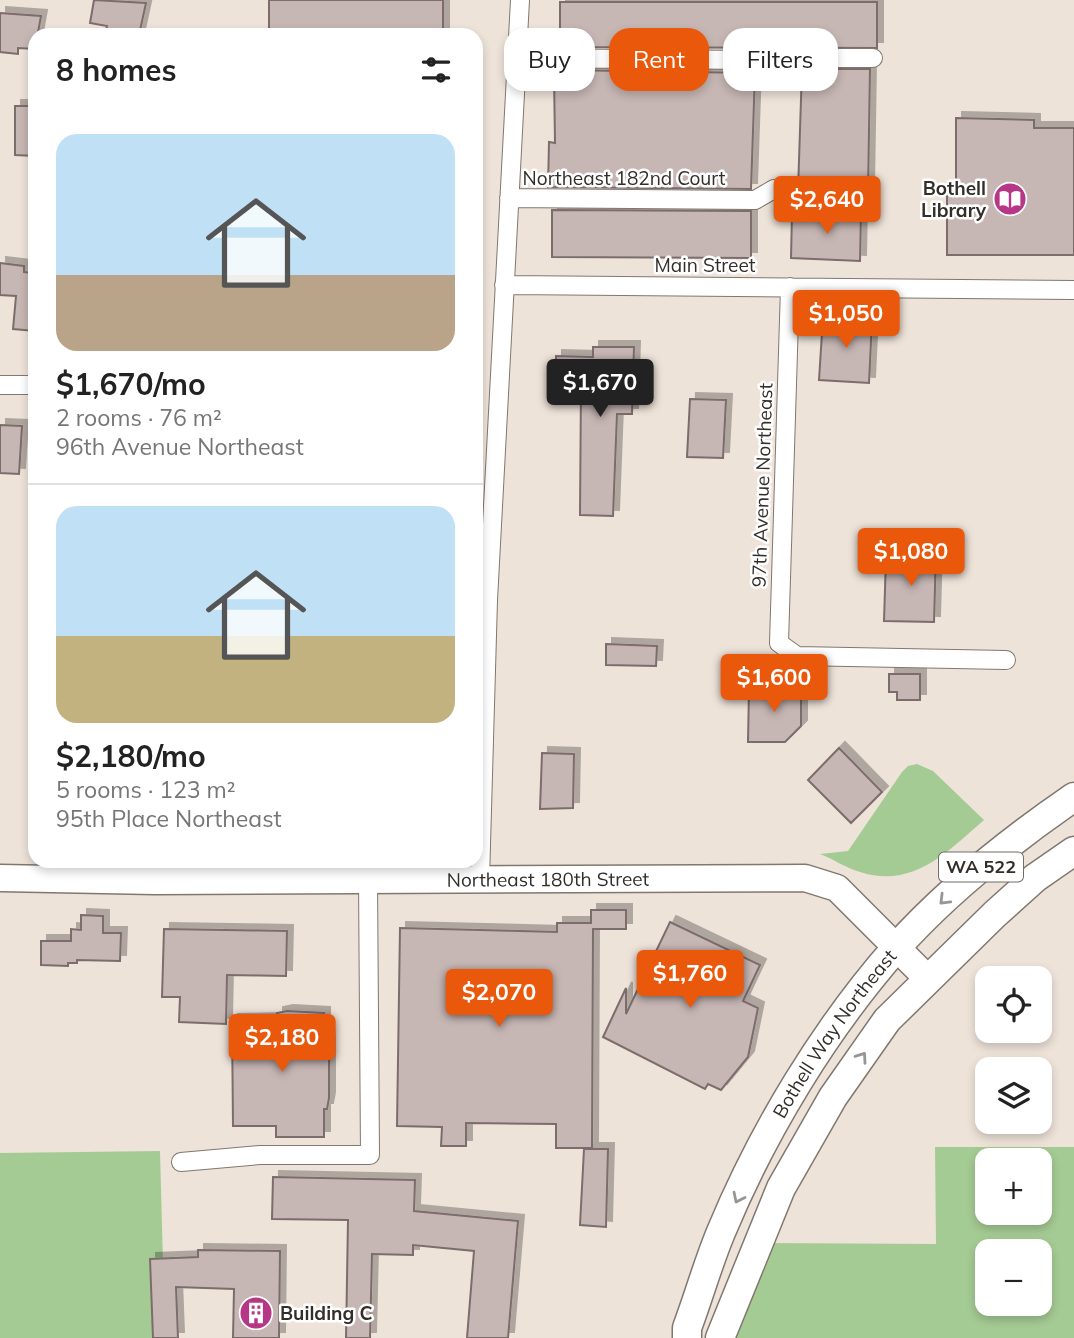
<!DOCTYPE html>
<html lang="en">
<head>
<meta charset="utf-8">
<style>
	:root { --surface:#fff; --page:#f6f6f6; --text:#222; --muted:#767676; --line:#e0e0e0; --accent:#ea580c }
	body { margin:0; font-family:Mulish,sans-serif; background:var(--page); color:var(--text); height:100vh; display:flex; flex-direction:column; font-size:26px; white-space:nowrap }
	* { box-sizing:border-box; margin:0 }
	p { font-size:23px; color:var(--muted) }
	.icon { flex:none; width:38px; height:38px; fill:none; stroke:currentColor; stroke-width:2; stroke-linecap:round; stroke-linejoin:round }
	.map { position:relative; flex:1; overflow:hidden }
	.panel { position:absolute; left:28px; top:28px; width:455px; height:840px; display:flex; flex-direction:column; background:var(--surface); border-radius:21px; box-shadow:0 4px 10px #0003 }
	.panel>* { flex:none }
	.guide { position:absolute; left:504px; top:28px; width:464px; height:63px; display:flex; gap:14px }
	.buttons { position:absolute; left:975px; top:966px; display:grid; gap:14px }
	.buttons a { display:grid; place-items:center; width:77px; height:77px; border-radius:14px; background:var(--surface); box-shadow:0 4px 10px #0003; font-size:35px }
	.price { position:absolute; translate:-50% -60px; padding:0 16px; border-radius:7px; background:var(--accent); color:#fff; font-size:23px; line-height:46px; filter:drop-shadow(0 2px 4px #0008) }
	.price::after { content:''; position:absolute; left:50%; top:42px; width:21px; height:16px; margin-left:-10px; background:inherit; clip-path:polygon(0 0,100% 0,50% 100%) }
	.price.selected { background:#222; color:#fff }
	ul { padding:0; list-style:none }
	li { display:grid; align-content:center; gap:14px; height:371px; padding:0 28px }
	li+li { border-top:2px solid var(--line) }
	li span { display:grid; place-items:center; height:217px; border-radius:21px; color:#555 }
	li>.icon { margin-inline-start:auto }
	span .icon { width:126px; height:126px; fill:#fffc; stroke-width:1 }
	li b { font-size:30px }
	h2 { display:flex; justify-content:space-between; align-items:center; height:84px; padding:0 28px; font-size:30px }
	.pill { padding:0 24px; border-radius:21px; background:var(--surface); box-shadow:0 4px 10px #0003; font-size:24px; line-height:63px }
	.pill.selected { background:var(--accent); color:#fff }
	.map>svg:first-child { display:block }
	.green { fill:#a5cb94; fill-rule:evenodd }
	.building { fill:#c6b6b4; stroke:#7c6d6c; stroke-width:2; filter:url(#shadow) }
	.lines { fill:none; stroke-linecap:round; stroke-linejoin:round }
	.street-casing { stroke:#81776e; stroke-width:20 }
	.secondary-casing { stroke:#81776e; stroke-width:29 }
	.primary-casing { stroke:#81776e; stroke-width:31 }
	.street { stroke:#fff; stroke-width:18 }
	.secondary { stroke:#fff; stroke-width:26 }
	.primary { stroke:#fff; stroke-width:28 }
	.oneway { stroke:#989694 }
	.labels { text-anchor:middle; stroke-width:5; stroke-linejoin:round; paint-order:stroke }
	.shield { fill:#fff; stroke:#706d6a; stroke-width:2 }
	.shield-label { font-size:18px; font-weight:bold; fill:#322e2a }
	.street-label { font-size:19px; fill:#322e2a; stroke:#fff }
	.poi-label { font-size:19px; font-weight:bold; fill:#322e2a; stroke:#fff; text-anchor:end }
</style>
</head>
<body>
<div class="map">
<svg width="1074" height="1338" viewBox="0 0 1074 1338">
	<defs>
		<filter id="shadow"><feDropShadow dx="6" dy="-6" stdDeviation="0" flood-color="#0004"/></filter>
	</defs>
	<rect width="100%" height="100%" fill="#eee3d9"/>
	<path class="green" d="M917,764L933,771L984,820C947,852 913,889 860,872C846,868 833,859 820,854L848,851L902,772L908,766Z
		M935,1147H1074V1338H720L759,1243L936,1244ZM987,1160H1040V1213H987ZM987,1251H1040V1304H987Z
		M160,1151L165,1338H0V1153Z"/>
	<path class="building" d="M94,0L146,3L139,35H105L107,26L90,23Z
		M269,0H443V35H269Z
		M560,2H877V48L560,47Z
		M0,13L41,16L35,49L18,48V54L0,52Z
		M802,69H870L868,192L798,191Z
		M560,70L755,73L751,189L548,187L549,142L555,143L554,75H560Z
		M15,106H35V156L15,155Z
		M956,118L1034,120V128H1074V255H947V188H956Z
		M552,210L751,211V258L552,257Z
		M861,211L860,261L791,258L792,213Z
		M0,263L24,266V272L35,273V331L13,329L16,296L0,295Z
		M823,317L872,320L869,383L819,380Z
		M593,347H634L632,414H617L613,516L580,515L581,383L556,382V356L593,357Z
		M690,399L726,400L723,458L687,457Z
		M0,425L22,426L19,474L0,473Z
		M917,552H936L934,622L884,621L886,557L917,558Z
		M606,644L657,646L656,666L606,665Z
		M889,674H920V700H897V692H889Z
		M749,688H801V726L785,742H748Z
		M839,748L882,792L851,823L808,780Z
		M542,753L574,754L573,808L540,809Z
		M591,910H626V929H593L592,1148H556V1124L466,1123V1146H441L442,1127L397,1126L400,928L557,932V923H591Z
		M81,915L103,916V933H121L120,961L77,960V963H68V966L41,965V941H71V929L81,930Z
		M670,922L760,965L743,1001L758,1008L748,1057L721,1090L708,1084L705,1089L603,1037L626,988V1014Z
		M164,929L287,931L286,976L227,975L226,1024L179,1022L180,997H162Z
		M287,1011L324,1013V1033H328L329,1045V1098L327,1109H324V1137H276V1126H233L232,1020L277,1019V1013Z
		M584,1149H608L606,1227L580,1225Z
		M273,1177L415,1180L414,1211L518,1221L508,1338H467L474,1251L413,1245V1255L372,1254L370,1338H346L348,1220L272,1219Z
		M198,1250L280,1251L279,1338H233L234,1289L176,1287L178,1338H153L150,1259L198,1257Z"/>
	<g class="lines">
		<defs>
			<path id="street" d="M517,58L756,60L774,71L797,58H873
				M509,198L755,200L774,189L795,202L857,201
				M504,285L1074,290
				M790,287L779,643L797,656L1006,660
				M0,385H35
				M480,880L488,600L520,0
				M181,1162L260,1155H370L368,879"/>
			<g id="secondary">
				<path id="s1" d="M0,878L155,881L805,878L837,888L928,979"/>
			</g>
			<g id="primary">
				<path id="s2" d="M687,1338V1328C699,1296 708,1263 721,1232C763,1131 824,1030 896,948C948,890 1010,841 1074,797"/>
				<path d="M720,1338L781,1188L833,1097L887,1020L995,914L1035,878L1074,851"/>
			</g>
		</defs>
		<use href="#street" class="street-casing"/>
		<use href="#secondary" class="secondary-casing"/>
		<use href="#primary" class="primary-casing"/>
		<use href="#street" class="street"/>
		<use href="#secondary" class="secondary"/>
		<use href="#primary" class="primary"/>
	</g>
	<defs><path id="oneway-chevron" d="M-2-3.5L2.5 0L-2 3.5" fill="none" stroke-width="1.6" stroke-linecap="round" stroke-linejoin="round" transform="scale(1.75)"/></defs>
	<g class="oneway">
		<use href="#oneway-chevron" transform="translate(944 900) rotate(135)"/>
		<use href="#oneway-chevron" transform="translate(862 1057) rotate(-55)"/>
		<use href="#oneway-chevron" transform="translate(738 1198) rotate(116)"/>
	</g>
	<defs>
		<symbol id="library-disc" viewBox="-11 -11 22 22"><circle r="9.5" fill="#b63785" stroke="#fff"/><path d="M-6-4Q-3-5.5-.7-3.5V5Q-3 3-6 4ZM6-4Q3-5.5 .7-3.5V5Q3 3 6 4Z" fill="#fff"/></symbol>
		<symbol id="building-disc" viewBox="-11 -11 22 22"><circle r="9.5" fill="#b63785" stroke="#fff"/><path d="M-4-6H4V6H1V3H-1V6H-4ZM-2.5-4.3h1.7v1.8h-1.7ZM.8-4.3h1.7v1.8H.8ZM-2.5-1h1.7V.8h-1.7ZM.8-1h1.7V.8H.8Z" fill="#fff"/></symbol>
	</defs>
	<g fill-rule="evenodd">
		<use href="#library-disc" x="991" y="180" width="38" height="38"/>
		<use href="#building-disc" x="237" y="1294" width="38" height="38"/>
	</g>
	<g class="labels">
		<rect class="shield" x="939" y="852.5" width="84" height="29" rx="5"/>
		<g class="shield-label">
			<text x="981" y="873">WA 522</text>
		</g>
		<g class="street-label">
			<text x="624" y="185">Northeast 182nd Court</text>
			<text x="705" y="272">Main Street</text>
			<text transform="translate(762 485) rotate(-88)" y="7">97th Avenue Northeast</text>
			<text dy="7" stroke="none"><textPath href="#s1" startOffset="548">Northeast 180th Street</textPath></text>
			<text dy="7" stroke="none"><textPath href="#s2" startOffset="341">Bothell Way Northeast</textPath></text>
		</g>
		<g class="poi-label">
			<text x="986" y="195">Bothell<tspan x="986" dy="22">Library</tspan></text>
			<text x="280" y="1320" text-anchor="start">Building C</text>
		</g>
	</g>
</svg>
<div class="buttons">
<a><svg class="icon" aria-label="locate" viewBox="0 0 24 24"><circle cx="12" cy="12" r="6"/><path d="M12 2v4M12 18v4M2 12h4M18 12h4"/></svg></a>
<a><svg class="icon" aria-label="layers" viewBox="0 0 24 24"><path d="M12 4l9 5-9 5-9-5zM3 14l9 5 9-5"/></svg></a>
<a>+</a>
<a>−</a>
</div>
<b class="price" style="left:827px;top:236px">$2,640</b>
<b class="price" style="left:846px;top:350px">$1,050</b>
<b class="price selected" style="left:600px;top:419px">$1,670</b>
<b class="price" style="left:911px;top:588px">$1,080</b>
<b class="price" style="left:774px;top:714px">$1,600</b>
<b class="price" style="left:690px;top:1010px">$1,760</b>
<b class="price" style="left:499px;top:1029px">$2,070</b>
<b class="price" style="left:282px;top:1074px">$2,180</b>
<div class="guide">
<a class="pill">Buy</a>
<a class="pill selected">Rent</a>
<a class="pill">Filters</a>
</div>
<section class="panel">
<h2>8 homes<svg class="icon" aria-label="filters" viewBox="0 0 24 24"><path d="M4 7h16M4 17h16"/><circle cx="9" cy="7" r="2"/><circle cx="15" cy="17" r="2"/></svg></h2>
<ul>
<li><span style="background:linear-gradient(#bfe0f5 65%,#b9a48a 0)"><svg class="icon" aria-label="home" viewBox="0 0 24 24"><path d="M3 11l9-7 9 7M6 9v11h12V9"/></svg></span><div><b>$1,670/mo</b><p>2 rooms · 76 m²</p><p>96th Avenue Northeast</p></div></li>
<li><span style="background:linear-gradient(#bfe0f5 60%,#c2b280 0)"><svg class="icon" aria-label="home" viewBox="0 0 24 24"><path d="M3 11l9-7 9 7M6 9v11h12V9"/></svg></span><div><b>$2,180/mo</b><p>5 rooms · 123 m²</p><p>95th Place Northeast</p></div></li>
</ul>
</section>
</div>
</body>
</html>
